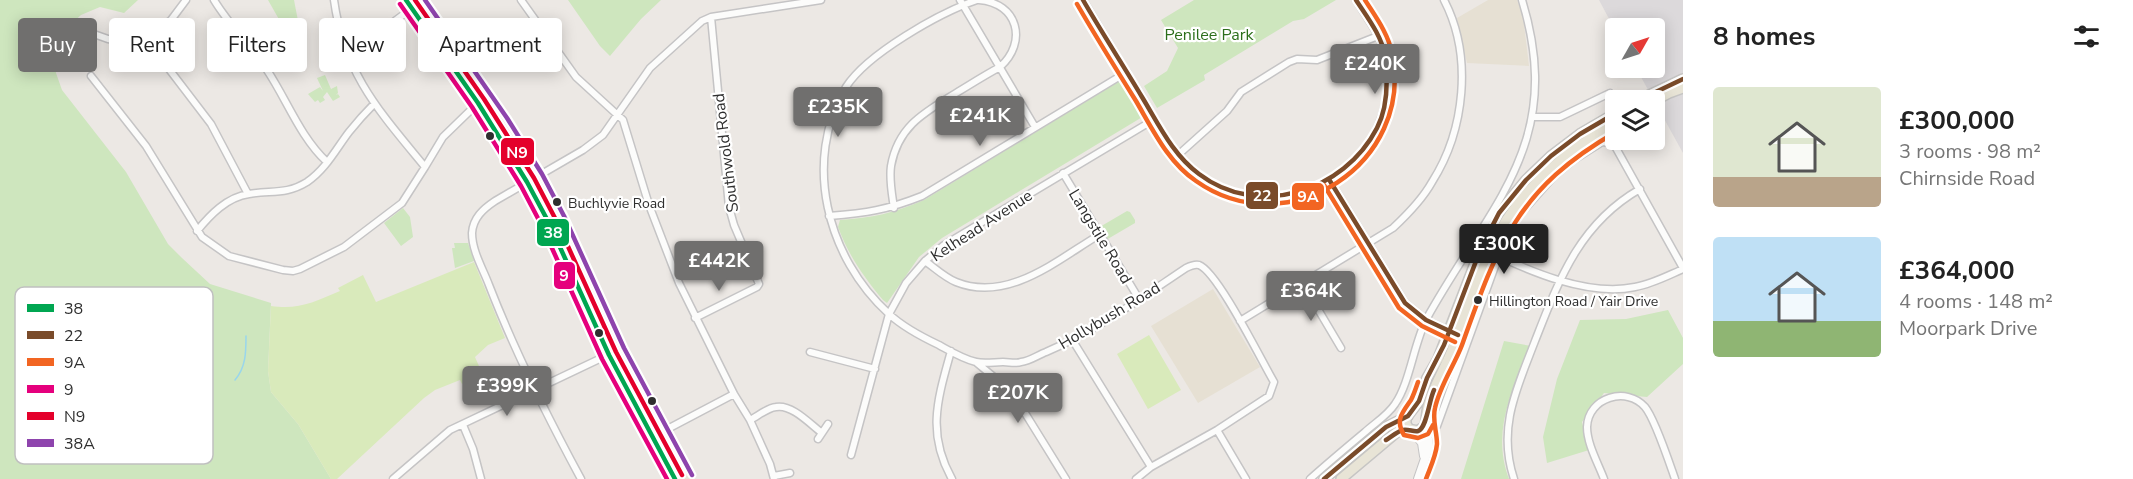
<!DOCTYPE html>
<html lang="en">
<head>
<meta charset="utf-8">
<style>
	:root { --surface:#fff; --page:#f6f6f6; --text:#222; --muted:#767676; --accent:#706f6e }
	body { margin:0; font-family:"Nunito Sans",sans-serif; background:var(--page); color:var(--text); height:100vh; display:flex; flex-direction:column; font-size:22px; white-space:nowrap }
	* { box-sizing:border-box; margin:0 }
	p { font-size:20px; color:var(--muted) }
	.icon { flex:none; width:33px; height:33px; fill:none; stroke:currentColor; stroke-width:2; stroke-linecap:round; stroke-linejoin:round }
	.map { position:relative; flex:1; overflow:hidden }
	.sheet { display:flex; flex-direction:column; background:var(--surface); width:450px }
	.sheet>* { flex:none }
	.hud { position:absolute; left:18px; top:18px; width:570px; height:54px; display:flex; gap:12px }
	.needle { width:39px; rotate:51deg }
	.tools { position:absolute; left:1605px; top:18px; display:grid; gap:12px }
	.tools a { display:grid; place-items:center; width:60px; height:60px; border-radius:6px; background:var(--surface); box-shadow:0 3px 15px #0003; font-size:30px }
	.price { position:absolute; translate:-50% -51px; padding:0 14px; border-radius:6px; background:var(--accent); color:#fff; font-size:20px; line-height:39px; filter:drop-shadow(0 2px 3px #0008) }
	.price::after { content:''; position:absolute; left:50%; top:36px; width:18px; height:14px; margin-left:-9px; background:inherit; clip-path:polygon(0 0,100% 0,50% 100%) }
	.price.active { background:#222; color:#fff }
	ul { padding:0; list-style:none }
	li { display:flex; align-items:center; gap:18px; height:150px; padding:0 30px }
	li span { display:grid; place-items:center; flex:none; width:168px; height:120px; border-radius:6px; color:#555 }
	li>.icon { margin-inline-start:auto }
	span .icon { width:72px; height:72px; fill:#fffc; stroke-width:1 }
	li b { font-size:26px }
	h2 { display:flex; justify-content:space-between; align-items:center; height:72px; padding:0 30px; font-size:26px }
	.chip { padding:0 21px; border-radius:6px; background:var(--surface); box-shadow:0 3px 15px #0003; font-size:21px; line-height:54px }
	.chip.active { background:var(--accent); color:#fff }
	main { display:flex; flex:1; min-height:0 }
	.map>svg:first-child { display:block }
	.industrial { fill:#dcd9db }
	.education { fill:#e6e0d3 }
	.green { fill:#cee6be }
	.pitch { fill:#d9eabb }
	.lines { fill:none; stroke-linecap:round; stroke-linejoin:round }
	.stream { stroke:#99d6ec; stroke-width:1.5 }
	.minor-casing { stroke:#c5c4c5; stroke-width:9 }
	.tertiary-casing { stroke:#c5c4c5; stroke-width:10 }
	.primary-casing { stroke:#c6c5c4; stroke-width:12 }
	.minor { stroke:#fcfcfb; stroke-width:6 }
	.tertiary { stroke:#fcfcfb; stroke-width:8 }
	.primary { stroke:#e8e4d6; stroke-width:9 }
	.bus-1-casing { stroke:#fff; stroke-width:9 }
	.bus-2-casing { stroke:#fff; stroke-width:9 }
	.bus-3-casing { stroke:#fff; stroke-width:9 }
	.bus-4-casing { stroke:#fff; stroke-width:9 }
	.bus-5-casing { stroke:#fff; stroke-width:9 }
	.bus-6-casing { stroke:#fff; stroke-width:9 }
	.bus-1 { stroke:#00a651; stroke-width:4.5 }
	.bus-2 { stroke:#7a4b2a; stroke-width:4.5 }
	.bus-3 { stroke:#f26522; stroke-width:4.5 }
	.bus-4 { stroke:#e5007d; stroke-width:4.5 }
	.bus-5 { stroke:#e4002b; stroke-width:4.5 }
	.bus-6 { stroke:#8e44ad; stroke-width:4.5 }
	.bus-dot { fill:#2e2e2e; stroke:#fff; stroke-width:2 }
	.labels { text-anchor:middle; stroke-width:4.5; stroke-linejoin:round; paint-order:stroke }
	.bus-label { font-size:14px; fill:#2e2e2e; stroke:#fff; text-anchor:start }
	.park-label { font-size:16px; fill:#2c6e1b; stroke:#fff }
	.street-label { font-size:16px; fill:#2e2e2e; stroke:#fff }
	.key { fill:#fff; stroke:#c0c0c0; stroke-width:1.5 }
	.key-label { font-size:16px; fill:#2e2e2e }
	.line-badge { stroke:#fff; stroke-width:2 }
	.badge-label { font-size:16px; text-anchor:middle; font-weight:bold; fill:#fff }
</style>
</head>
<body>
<main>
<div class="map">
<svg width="1683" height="479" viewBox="0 0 1683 479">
	<rect width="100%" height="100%" fill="#ece8e4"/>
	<path class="industrial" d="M1599,0H1683V153L1636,68H1654V28H1616L1615,30Z"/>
	<path class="education" d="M1488,0H1517L1523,16L1529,66L1467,63L1457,18Z
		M1213,289L1260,367L1198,403L1151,326Z"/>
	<path class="green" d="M0,0H138L124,13L100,7L81,15L68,27L55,55L56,73L62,90L126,172L168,244L182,258L210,284L271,303L268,371L271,392L298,424L331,479H0Z
		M268,0H294L303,47L299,50V47L294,38L291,39L289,37Z
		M568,0H661L641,19L610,56L600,46Z
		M1194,0H1336L1304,19L1293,21L1204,75L1205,80L1157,108L1144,86L1167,71L1178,48L1161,20Z
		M325,75L331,89L337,86L338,93L336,95L338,94L340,97L333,101L327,92L323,97L325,100L320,103L318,100L315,102L308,94L320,87L323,91L317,78Z
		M1123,79L1144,116L942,238L919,257L887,303L883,300C863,276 849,256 838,227L840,220C872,218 894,213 924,200Z
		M403,208L410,217L413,237L401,246L384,223Z
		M1127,211L1130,212L1135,220V223L1106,240L1098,228Z
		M454,243H468L474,261L455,268L452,248H455Z
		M1668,310L1683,338V364L1647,397L1604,393L1582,422L1589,450L1547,463L1543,437L1557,379L1580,320L1626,319Z
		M1504,341L1531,346C1512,390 1491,431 1509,479H1461Z"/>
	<path class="pitch" d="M474,262L505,338L488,345L475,357L482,373L462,384L460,380L435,390L424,398L337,479H331L298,424L271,392L268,371L271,306C299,310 314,302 340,291L338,288L363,275L376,302Z
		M1149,335L1181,390L1148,409L1117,354Z"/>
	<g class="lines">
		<path class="stream" d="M235,380C246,367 246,352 246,336"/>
		<defs>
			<path id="minor" d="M214,0C229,25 251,46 267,70C287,100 300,137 327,162
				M334,0C344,74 380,112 425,167L443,137L479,102
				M521,0L576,77L623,120L649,205L679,283L734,394L750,420L770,464L774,479
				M960,0L1035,127
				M977,0C939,13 867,54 846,87C802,161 827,258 889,314C903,327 922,337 939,345C950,351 963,359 976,362C984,364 995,362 1003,362C1009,362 1016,364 1021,362C1030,361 1038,355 1046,352C1096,331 1141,298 1186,268C1190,266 1195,264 1199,265C1218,272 1262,362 1274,382L1269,396L1217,430L1151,467L1136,479
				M1083,0C1102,32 1122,65 1142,97C1159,126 1173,156 1201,176C1287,237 1407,159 1385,56C1381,35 1367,18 1356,0
				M71,26L108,39L128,42L146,39L171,20L186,0
				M146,39L211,124L248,194
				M346,53L357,49L415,6
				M91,76L146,146L202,237L229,256L283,270L293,271L300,269L344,247L402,203L425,167
				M1533,117H1560L1610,93
				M1178,155L1227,111L1241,92L1289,62L1297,59L1317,60L1378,36
				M1063,173L1139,299
				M1330,181L1405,303L1426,320L1458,335
				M894,208C892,194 889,180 891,166C898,126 925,112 956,93C971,84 985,75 1000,67C1028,42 1018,3 979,0
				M829,216C866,213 887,210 922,196L1127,72
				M197,231C210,215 227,197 249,194C271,190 286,195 307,182C326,169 336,149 349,132C357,122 365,113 374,104
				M1487,251C1529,271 1588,297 1635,287C1652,284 1667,276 1683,269
				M925,261C935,268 944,277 956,282C1008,303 1057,260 1099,235
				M1303,284L1341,348
				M695,318L757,287L759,284L734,225L729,207L711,17
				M1240,321L1393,228C1408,214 1422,200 1432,182C1465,130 1473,56 1444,0
				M1073,341L1151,467
				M951,351C938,398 926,433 952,479
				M810,352L875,369
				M977,363L1012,392L1066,479
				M750,420C758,416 767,408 776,407C792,404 810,424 822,433
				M463,425L473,449L481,479
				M1437,426L1506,236L1521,213L1554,176L1572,161L1602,142L1611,143L1616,148L1683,268
				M1217,430L1246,479
				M658,434L734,394
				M818,439L828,424
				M851,455L889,314L906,283L925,261L944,245L1155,119
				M774,476L790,473
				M393,479L450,430L612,353
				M581,479C547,416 515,352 489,285C483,269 472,251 472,233C473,218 483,209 495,201L583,150L603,135L650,68L702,21L711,17L821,0
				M1310,479C1328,463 1347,447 1365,432C1375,423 1388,415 1395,404C1410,383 1414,342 1427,318C1490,204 1566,144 1522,0
				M1514,479C1497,428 1517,388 1535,341C1559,280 1579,224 1640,189
				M1604,479C1598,463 1587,444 1587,427C1588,397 1627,386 1645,407C1655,419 1669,462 1675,479"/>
			<path id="tertiary" d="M1413,431L1422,443L1424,456
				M1418,479L1429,447L1426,422"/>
			<path id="primary" d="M406,0L478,103L527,182L549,223L609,355L675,479
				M416,0L501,122L535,177L557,219L617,351L685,479
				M1639,100L1683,79
				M1654,101L1669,93L1683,88
				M1409,429L1406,424V418L1419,401L1427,378L1438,359L1481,248L1499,213L1526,180L1551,156L1580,134L1616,113
				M1324,479L1386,427L1408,416
				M1341,479L1397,432L1409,429L1418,431L1425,426C1427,418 1426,411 1429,403C1435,383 1447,365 1454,345C1468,306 1485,252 1507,219C1535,177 1572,147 1616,123"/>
		</defs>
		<use href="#minor" class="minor-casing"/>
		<use href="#tertiary" class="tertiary-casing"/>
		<use href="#primary" class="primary-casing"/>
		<use href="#minor" class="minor"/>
		<use href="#tertiary" class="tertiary"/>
		<use href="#primary" class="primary"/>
		<defs>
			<path id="bus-1" d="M406,0L478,103L527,182L549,223L609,355L675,479"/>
			<path id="bus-2" d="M1083,0C1102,33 1123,65 1142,97C1159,125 1173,155 1199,174C1258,219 1344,192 1377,128C1388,107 1388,80 1385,56C1382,36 1367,17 1356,0
				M1639,100L1683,79
				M1330,181L1405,303L1426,320L1458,335
				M1386,440C1391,437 1398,431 1403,430C1408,429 1414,432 1418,431C1427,428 1429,400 1434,390
				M1324,479L1386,427L1408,416L1419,401L1427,378L1444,345L1481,248L1499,213L1526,180L1551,156L1580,134L1616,113"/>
			<path id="bus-3" d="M1077,4C1096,37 1116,69 1136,101C1153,130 1168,162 1196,181C1288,246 1415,163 1392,53C1388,33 1375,16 1365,0
				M1324,185L1399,308L1422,326L1455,342
				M1418,382C1416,388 1414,394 1411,400C1402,413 1395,420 1404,435L1418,438L1428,434L1433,425
				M1426,479C1430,468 1436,456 1437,444C1437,432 1432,420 1435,408C1440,385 1454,366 1462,345C1498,244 1518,188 1616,132"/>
			<path id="bus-4" d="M400,4L472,107L521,186L542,226L602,359L667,479"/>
			<path id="bus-5" d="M415,0L484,99L534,178L556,220L616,352L682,475"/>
			<path id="bus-6" d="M425,0L507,118L542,174L564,216L624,348L692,475"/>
		</defs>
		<use href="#bus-1" class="bus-1-casing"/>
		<use href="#bus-2" class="bus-2-casing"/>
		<use href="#bus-3" class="bus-3-casing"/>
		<use href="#bus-4" class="bus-4-casing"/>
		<use href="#bus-5" class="bus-5-casing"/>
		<use href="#bus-6" class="bus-6-casing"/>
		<use href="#bus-1" class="bus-1"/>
		<use href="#bus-2" class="bus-2"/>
		<use href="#bus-3" class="bus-3"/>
		<use href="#bus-4" class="bus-4"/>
		<use href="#bus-5" class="bus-5"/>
		<use href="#bus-6" class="bus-6"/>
	</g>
	<g class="bus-dot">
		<circle cx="490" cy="136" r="5"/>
		<circle cx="557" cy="202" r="5"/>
		<circle cx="1478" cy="300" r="5"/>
		<circle cx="599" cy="333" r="5"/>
		<circle cx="652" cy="401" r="5"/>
	</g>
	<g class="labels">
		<g class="bus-label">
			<text x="568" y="208">Buchlyvie Road</text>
			<text x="1489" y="306">Hillington Road / Yair Drive</text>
		</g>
		<g class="park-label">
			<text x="1209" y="40">Penilee Park</text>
		</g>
		<g class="street-label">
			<text transform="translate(725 153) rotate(-97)" y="6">Southwold Road</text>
			<text transform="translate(981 225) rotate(-33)" y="6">Kelhead Avenue</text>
			<text transform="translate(1101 236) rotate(59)" y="6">Langstile Road</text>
			<text transform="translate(1109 315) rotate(-31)" y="6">Hollybush Road</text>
		</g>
	</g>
	<rect x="15" y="287" width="198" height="177" rx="9" class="key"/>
	<rect x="27" y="304" width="27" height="8" fill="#00a651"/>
	<rect x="27" y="331" width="27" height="8" fill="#7a4b2a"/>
	<rect x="27" y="358" width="27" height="8" fill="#f26522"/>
	<rect x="27" y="385" width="27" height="8" fill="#e5007d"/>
	<rect x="27" y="412" width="27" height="8" fill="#e4002b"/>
	<rect x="27" y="439" width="27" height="8" fill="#8e44ad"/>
	<g class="key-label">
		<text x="64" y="314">38</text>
		<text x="64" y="341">22</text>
		<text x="64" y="368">9A</text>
		<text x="64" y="395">9</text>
		<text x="64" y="422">N9</text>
		<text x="64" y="449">38A</text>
	</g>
	<g class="line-badge">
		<rect x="500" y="137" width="35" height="29" rx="6" fill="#e4002b"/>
		<rect x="1245" y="181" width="34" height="29" rx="6" fill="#7a4b2a"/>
		<rect x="1291" y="182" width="34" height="29" rx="6" fill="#f26522"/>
		<rect x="536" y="218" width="34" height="29" rx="6" fill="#00a651"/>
		<rect x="553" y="261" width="23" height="29" rx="6" fill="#e5007d"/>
	</g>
	<g class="badge-label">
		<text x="517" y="158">N9</text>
		<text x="1262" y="201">22</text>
		<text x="1308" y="202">9A</text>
		<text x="553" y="238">38</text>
		<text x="564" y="281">9</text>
	</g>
</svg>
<div class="tools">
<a><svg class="needle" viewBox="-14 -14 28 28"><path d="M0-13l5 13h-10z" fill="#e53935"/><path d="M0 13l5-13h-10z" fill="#767676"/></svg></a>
<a><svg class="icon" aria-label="layers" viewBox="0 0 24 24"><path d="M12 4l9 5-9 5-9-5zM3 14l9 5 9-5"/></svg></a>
</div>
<b class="price" style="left:1375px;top:95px">£240K</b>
<b class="price" style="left:838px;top:138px">£235K</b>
<b class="price" style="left:980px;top:147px">£241K</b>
<b class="price active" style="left:1504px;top:275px">£300K</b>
<b class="price" style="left:719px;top:292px">£442K</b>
<b class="price" style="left:1311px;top:322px">£364K</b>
<b class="price" style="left:507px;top:417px">£399K</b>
<b class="price" style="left:1018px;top:424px">£207K</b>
<div class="hud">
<a class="chip active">Buy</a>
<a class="chip">Rent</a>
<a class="chip">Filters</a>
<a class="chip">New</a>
<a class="chip">Apartment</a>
</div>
</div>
<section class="sheet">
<h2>8 homes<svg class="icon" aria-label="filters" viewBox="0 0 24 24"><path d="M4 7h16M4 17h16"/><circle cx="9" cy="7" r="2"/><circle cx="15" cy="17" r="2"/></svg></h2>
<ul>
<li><span style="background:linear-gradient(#dfe7d0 75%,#b9a48a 0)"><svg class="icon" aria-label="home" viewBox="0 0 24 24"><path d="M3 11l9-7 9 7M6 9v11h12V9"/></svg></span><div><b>£300,000</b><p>3 rooms · 98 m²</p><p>Chirnside Road</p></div></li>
<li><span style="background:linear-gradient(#bfe0f5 70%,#8fb573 0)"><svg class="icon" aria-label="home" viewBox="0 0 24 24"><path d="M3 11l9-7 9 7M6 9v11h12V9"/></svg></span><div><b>£364,000</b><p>4 rooms · 148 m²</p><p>Moorpark Drive</p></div></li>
</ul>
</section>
</main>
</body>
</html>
